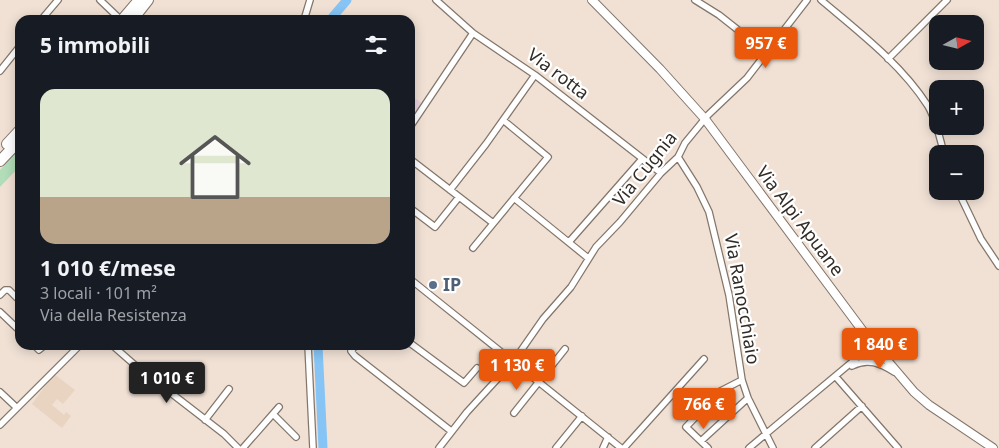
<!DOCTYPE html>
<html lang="it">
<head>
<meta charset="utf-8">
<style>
	:root { --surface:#171b24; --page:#20242c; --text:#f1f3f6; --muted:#9ea1a6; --accent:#ea580c }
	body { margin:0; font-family:"Noto Sans",sans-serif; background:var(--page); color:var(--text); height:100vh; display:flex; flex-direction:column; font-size:19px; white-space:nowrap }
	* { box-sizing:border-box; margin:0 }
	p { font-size:16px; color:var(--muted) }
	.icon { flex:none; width:28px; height:28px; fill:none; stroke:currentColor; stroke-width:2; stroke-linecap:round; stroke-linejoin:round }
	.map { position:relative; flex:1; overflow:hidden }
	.panel { position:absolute; left:15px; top:15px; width:400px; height:335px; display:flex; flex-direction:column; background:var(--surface); border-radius:15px; box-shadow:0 2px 12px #0003 }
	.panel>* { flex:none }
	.needle { width:32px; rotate:82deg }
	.tools { position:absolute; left:929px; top:15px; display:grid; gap:10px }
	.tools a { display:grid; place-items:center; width:55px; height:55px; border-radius:10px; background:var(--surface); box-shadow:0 2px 12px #0003; font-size:25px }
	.price { position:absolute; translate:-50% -42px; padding:0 11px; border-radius:5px; background:var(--accent); color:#fff; font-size:16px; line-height:32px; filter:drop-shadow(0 1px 2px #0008) }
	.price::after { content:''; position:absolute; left:50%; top:30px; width:15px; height:11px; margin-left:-8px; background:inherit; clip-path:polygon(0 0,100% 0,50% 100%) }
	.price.selected { background:#222; color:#fff }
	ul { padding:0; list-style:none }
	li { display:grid; align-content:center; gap:10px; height:265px; padding:0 25px }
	li span { display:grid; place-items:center; height:155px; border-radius:15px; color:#555 }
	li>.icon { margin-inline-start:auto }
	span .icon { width:90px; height:90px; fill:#fffc; stroke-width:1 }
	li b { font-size:21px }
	h2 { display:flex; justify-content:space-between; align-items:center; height:60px; padding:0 25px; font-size:21px }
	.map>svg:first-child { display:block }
	.built { fill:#e9d4c2 }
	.industrial { fill:#ebd3de }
	.green { fill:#b2ddb9 }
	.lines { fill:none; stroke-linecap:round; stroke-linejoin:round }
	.river { stroke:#85c4f4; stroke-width:9 }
	.minor-casing { stroke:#83766a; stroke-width:8 }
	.secondary-casing { stroke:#83766a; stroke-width:10 }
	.motorway-casing { stroke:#83766a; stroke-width:12 }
	.minor { stroke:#fff; stroke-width:5.5 }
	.secondary { stroke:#fff; stroke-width:8 }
	.motorway { stroke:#fff; stroke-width:10 }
	.service-dot { fill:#5c6f8a; stroke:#fff; stroke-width:2 }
	.labels { text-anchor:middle; stroke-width:4.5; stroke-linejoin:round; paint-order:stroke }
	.street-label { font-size:18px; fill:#322c27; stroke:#fff }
	.service-label { font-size:18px; font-weight:bold; fill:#4e5e75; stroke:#fff; text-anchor:start }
</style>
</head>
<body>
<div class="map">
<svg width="999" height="448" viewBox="0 0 999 448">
	<rect width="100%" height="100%" fill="#f1e1d5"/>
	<path class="built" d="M54,374L75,390L63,404L57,399L52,405L64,415L66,412L71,416L62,428L32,404Z"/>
	<path class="industrial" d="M410,95L422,103L410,121Z"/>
	<path class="green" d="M20,148V166L0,187V170Z"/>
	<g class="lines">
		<path class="river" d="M330,20L347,0
			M318,345L323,448"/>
		<defs>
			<path id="minor" d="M100,0L121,20
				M436,0L473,33L535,75L661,173
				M695,0L719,15L766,52
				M821,0C859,32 901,64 928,106C936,120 940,138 944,154
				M41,20L58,0
				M304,20L310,0
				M888,59L947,0
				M0,71L20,46
				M410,127L473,33
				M678,157L697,187L709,212L729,295L742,380L748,398L773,448
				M410,159L493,223
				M450,190L486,144L535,75
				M958,191L981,239L999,266
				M514,198L588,258
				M410,208L435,227L459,197
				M569,242L642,159
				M473,248L548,157L503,120
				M410,279L621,448
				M0,295L5,290H9L20,301
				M0,312L20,331
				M410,343L464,383L477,368
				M34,345L39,350L45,345
				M112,345L136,366L224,434L238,448
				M308,345L313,448
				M356,345L351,351L355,356L451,431
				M852,366C868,358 880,363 894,372
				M836,377L898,448
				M0,392L16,407
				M514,413L565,349
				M274,415L296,437
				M205,420L229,389
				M0,425L80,345
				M701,441L748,398
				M243,448L279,407
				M439,448L467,412L513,362L543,319L571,287L596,247L620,222L661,173L678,157L685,143L708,115L747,78L807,0
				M556,448L582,416
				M603,448L608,437
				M624,448L704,359
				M708,448L686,427L707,405V398L742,380
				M749,448L864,352L879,351
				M815,448L862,406"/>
			<path id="secondary" d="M592,0L660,69L705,119L868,338L914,392L929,405L993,448"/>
			<path id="motorway" d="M137,14L148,0
				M122,20L139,0
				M7,144L20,130
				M0,161L20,140"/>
		</defs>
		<use href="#minor" class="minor-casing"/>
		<use href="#secondary" class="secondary-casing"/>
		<use href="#motorway" class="motorway-casing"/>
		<use href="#minor" class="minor"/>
		<use href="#secondary" class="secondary"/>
		<use href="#motorway" class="motorway"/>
	</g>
	<circle class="service-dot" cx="433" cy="285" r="5"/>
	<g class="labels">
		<g class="street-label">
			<text transform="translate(558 74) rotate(37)" y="6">Via rotta</text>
			<text transform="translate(645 169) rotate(-51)" y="6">Via Cugnia</text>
			<text transform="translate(800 221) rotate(53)" y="6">Via Alpi Apuane</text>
			<text transform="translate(742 299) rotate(80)" y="6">Via Ranocchiaio</text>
		</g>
		<g class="service-label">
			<text x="443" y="291">IP</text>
		</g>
	</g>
</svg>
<div class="tools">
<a><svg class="needle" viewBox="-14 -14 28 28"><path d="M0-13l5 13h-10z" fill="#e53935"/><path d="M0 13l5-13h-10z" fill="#9ea1a6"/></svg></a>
<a>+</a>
<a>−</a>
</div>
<b class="price" style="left:766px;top:69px">957 €</b>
<b class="price" style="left:880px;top:370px">1 840 €</b>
<b class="price" style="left:517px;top:391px">1 130 €</b>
<b class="price selected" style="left:167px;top:404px">1 010 €</b>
<b class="price" style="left:704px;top:430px">766 €</b>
<section class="panel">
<h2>5 immobili<svg class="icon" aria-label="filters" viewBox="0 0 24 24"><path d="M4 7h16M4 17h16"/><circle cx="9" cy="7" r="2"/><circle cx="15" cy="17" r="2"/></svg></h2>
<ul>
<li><span style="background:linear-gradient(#dfe7d0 70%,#b9a48a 0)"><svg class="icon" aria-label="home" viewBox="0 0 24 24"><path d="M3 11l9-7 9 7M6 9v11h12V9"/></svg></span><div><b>1 010 €/mese</b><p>3 locali · 101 m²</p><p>Via della Resistenza</p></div></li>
</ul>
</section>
</div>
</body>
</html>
